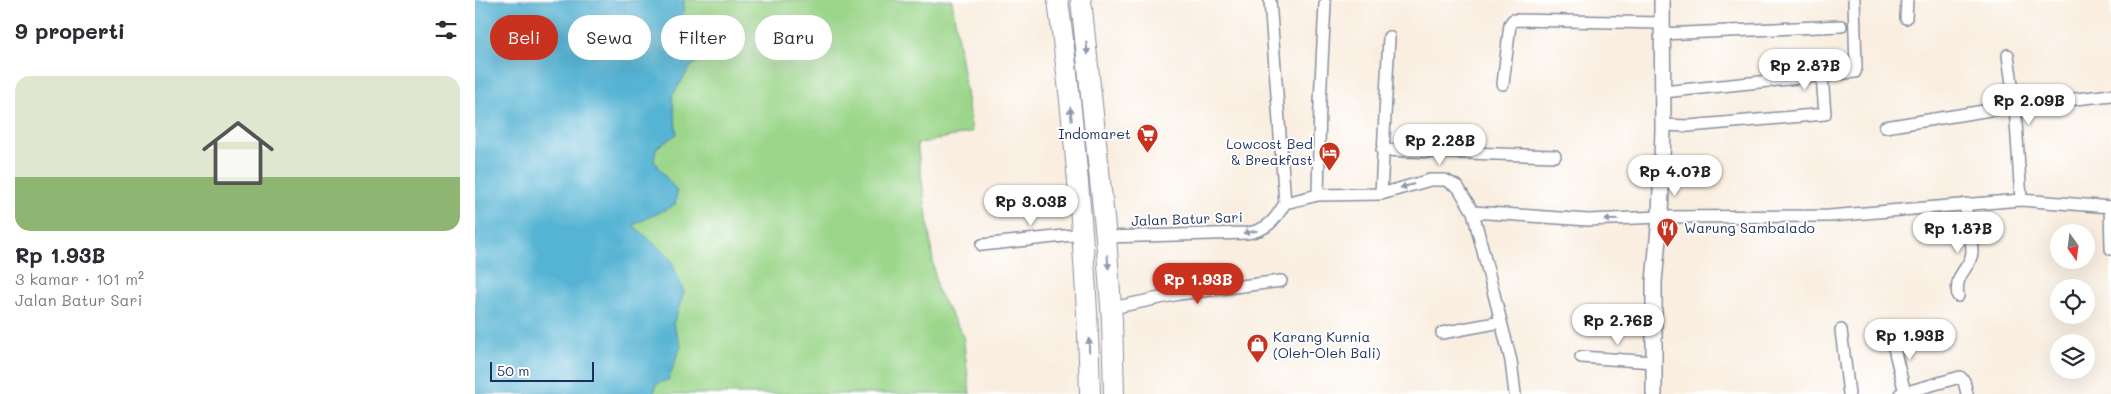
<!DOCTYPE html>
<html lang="id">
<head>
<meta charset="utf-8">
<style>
	:root { --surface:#fff; --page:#f2f2f3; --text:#2b2b33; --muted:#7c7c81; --line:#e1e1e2; --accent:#c8321e }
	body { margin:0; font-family:Mali,sans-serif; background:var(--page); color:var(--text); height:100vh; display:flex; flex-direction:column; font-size:19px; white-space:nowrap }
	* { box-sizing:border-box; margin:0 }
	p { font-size:16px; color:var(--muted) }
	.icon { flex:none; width:28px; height:28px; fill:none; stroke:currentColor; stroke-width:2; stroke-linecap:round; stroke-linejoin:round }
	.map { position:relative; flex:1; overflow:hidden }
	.side { display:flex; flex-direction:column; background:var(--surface); width:475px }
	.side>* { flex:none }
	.hud { position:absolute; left:15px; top:15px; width:475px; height:45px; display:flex; gap:10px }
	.needle { width:32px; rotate:166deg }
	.fabs { position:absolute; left:1575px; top:224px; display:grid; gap:10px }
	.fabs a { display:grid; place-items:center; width:45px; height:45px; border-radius:50%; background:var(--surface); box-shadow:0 5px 20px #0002; font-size:25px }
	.scale { position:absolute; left:15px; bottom:12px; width:104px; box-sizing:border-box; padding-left:5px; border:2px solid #1b2f5e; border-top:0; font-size:14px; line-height:18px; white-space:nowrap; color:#1b2f5e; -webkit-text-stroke:4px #fff; paint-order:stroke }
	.price { position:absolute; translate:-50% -42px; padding:0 11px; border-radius:18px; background:#fff; color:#222; font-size:16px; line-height:32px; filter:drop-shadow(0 1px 2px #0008) }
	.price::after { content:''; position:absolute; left:50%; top:30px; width:15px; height:11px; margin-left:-8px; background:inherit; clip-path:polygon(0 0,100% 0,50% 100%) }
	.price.active { background:var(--accent); color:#fff }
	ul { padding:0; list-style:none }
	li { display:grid; align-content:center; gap:10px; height:265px; padding:0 15px }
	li+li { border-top:1px solid var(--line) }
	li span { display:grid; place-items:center; height:155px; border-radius:15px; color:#555 }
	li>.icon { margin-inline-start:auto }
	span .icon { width:90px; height:90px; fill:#fffc; stroke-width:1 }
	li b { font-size:21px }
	h2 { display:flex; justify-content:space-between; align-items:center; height:60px; padding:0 15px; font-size:21px }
	.pill { padding:0 18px; border-radius:22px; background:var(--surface); box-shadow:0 5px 20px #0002; font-size:18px; line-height:45px }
	.pill.active { background:var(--accent); color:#fff }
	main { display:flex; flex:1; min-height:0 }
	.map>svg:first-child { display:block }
	.green { fill:#9bd68a; stroke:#5b8274 }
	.water { fill:#55b3d3; stroke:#387198 }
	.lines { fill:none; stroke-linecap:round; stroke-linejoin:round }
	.street-casing { stroke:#8a8e9f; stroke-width:14 }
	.secondary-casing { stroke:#8a8e9f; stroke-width:18 }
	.highway-casing { stroke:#8a8e9f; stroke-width:22 }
	.street { stroke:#fff; stroke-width:11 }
	.secondary { stroke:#fff; stroke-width:15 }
	.highway { stroke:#fff; stroke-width:20 }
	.oneway { fill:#8d97ae }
	.labels { text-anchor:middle; stroke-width:4; stroke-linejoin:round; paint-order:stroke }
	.poi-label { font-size:14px; fill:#1b2f5e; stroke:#fff; text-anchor:end }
	.street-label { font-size:14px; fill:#1b2f5e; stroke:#fff }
</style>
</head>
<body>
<main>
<section class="side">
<h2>9 properti<svg class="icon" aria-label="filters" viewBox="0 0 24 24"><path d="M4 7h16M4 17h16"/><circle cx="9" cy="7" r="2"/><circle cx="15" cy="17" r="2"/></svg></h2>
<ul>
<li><span style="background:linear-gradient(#dfe7d0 65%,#8fb573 0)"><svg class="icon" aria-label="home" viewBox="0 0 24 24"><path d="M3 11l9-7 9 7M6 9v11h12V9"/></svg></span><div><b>Rp 1.93B</b><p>3 kamar · 101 m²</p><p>Jalan Batur Sari</p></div></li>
</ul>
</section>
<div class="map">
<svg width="1636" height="394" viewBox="0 0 1636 394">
	<rect width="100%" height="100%" fill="#fff"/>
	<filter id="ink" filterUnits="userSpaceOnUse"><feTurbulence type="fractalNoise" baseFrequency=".02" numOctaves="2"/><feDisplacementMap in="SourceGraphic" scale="10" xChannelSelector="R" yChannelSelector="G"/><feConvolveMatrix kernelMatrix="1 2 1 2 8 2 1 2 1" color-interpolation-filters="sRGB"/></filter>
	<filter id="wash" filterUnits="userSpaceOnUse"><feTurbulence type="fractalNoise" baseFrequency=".0096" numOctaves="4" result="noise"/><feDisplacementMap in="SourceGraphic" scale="20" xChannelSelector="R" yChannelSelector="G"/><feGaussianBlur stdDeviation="1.12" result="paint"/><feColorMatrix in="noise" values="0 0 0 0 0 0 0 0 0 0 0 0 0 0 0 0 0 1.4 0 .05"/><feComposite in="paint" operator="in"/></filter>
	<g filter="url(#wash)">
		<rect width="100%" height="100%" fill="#f9eee0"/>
		<path class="green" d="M209,0H477L497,132L442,144L462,290L488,335L495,394H179L181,384L206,346L198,324L209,292L158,225L200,204L202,192L179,161L181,148L201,134L197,96L216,66L259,38L253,27L228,32L208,18Z"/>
		<path class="water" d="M0,0H209L208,18L228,32L253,27L259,38L216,66L197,96L202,134L181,148L179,161L202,192L200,205L158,225L195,258L209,292L198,324L206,346L193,380L181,384L179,394H0Z"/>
	</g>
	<g filter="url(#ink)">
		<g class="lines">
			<defs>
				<path id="street" d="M1431,18L1432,0
					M1186,34L1366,26
					M1533,55L1540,106L1546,200
					M1028,84L1035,24L1038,20L1186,23
					M1188,92L1380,72L1381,68L1379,0
					M1187,125L1214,126L1350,114L1347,76
					M1410,127L1540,106L1636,95
					M907,150L1080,156
					M906,194L914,37
					M843,195L845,102L850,4
					M810,203L843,195L906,194L955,180H970L983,187L998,212L1036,361L1040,394
					M1635,207L1636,249
					M998,212L1113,220L1185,217L1354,216L1546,200L1636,207
					M631,237L772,233C793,230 800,220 810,203L795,0
					M507,245L607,234
					M1483,296C1479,272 1496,269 1497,252C1497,237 1492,220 1490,204
					M637,308L704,294L806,281
					M1366,330L1374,394
					M967,333L1026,322
					M1416,336L1430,393
					M1106,357L1179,362
					M1425,394L1485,377L1489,381L1492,394"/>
				<path id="secondary" d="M1179,394V282L1185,217L1188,130L1187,0"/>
				<path id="highway" d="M583,0C600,130 612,262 615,394
					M606,0L631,237L637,320L639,394"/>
			</defs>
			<use href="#street" class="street-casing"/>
			<use href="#secondary" class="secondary-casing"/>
			<use href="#highway" class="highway-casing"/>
			<use href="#street" class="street"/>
			<use href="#secondary" class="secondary"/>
			<use href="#highway" class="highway"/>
		</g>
		<defs><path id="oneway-solid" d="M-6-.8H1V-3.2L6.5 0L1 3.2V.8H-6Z" transform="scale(1.25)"/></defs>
		<g class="oneway">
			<use href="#oneway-solid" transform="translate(612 48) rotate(83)"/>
			<use href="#oneway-solid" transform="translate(596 114) rotate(-96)"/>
			<use href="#oneway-solid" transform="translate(932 186) rotate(165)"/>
			<use href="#oneway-solid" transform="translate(1136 220) rotate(178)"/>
			<use href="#oneway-solid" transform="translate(775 232) rotate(171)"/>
			<use href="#oneway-solid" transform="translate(633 262) rotate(85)"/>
			<use href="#oneway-solid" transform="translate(614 345) rotate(-91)"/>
		</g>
	</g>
	<defs>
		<symbol id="supermarket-pin" viewBox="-11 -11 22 30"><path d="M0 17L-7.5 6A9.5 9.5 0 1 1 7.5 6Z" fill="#c8321e" stroke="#fff"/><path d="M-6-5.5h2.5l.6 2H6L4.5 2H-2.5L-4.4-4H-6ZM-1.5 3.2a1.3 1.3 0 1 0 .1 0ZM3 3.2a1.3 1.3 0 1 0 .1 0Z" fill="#fff"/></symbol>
		<symbol id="hotel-pin" viewBox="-11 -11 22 30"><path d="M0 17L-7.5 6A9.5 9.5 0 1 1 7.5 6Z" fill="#c8321e" stroke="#fff"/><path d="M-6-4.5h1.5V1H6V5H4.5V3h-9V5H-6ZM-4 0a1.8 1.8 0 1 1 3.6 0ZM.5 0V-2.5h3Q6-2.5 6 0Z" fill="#fff"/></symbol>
		<symbol id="restaurant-pin" viewBox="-11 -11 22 30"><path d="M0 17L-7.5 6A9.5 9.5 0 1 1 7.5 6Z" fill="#c8321e" stroke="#fff"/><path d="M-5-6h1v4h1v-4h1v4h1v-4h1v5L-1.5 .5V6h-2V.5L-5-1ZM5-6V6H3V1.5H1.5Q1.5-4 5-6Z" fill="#fff"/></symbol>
		<symbol id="shop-pin" viewBox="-11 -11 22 30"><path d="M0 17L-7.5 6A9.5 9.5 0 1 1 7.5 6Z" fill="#c8321e" stroke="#fff"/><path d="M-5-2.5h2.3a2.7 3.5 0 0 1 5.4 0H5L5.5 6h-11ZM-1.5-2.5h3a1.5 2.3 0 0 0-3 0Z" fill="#fff"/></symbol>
	</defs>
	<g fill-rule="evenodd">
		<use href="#supermarket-pin" x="660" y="122" width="25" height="34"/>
		<use href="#hotel-pin" x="842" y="140" width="25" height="34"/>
		<use href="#restaurant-pin" x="1180" y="216" width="25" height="34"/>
		<use href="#shop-pin" x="770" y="332" width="25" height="34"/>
	</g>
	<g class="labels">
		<g class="poi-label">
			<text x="656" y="139">Indomaret</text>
			<text x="838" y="149">Lowcost Bed<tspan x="838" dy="16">&amp; Breakfast</tspan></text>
			<text x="1209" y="233" text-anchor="start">Warung Sambalado</text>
			<text x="798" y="342" text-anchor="start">Karang Kurnia<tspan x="798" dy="16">(Oleh-Oleh Bali)</tspan></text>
		</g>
		<g class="street-label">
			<text transform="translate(712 219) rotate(-2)" y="5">Jalan Batur Sari</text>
		</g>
	</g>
</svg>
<div class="fabs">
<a><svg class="needle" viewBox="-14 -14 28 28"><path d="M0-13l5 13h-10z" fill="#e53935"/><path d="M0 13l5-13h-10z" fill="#7c7c81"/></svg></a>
<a><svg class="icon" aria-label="locate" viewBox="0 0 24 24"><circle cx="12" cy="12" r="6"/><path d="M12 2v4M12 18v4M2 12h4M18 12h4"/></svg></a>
<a><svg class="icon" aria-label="layers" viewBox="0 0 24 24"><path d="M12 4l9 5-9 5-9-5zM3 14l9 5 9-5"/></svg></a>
</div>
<div class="scale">50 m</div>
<b class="price" style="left:1330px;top:91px">Rp 2.87B</b>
<b class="price" style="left:1554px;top:126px">Rp 2.09B</b>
<b class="price" style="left:965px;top:166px">Rp 2.28B</b>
<b class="price" style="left:1200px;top:197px">Rp 4.07B</b>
<b class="price" style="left:556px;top:227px">Rp 3.03B</b>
<b class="price" style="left:1483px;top:254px">Rp 1.87B</b>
<b class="price active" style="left:723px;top:305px">Rp 1.93B</b>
<b class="price" style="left:1143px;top:346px">Rp 2.76B</b>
<b class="price" style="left:1435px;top:361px">Rp 1.93B</b>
<div class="hud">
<a class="pill active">Beli</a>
<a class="pill">Sewa</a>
<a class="pill">Filter</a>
<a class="pill">Baru</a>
</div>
</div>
</main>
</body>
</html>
